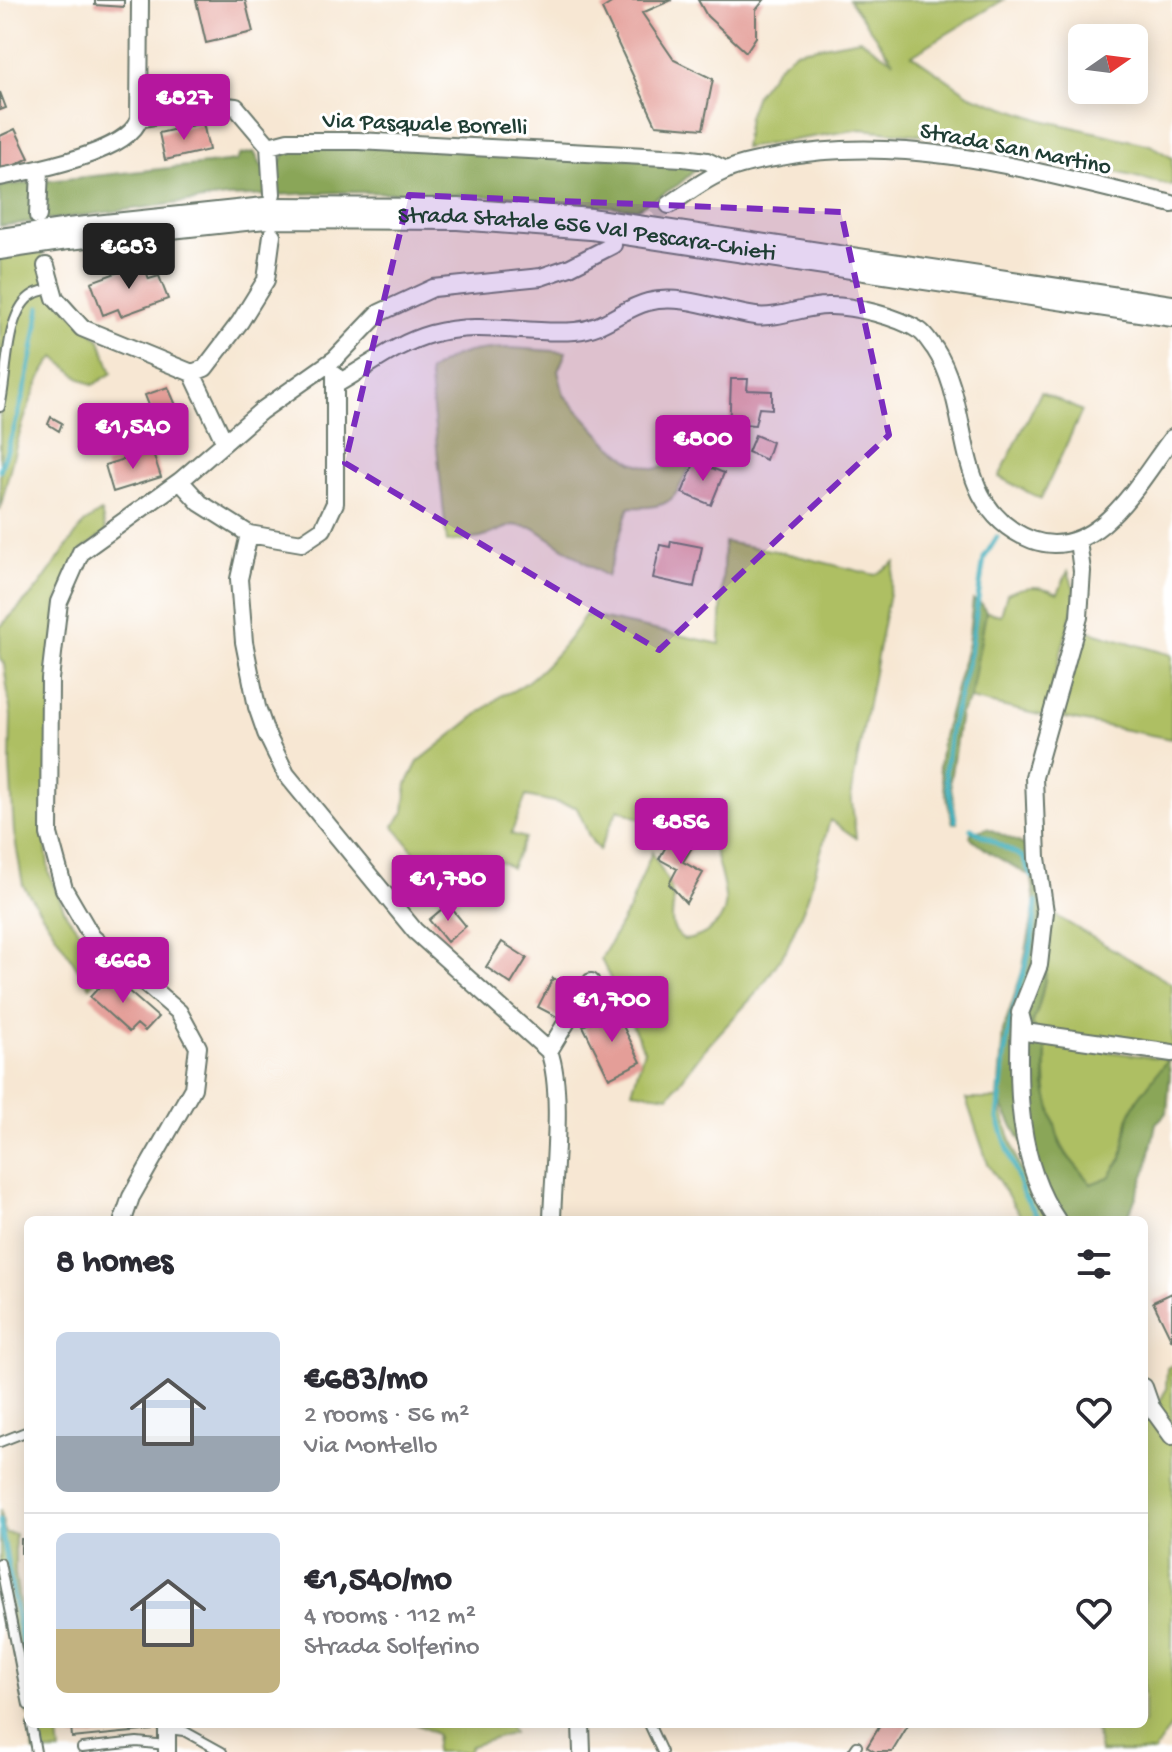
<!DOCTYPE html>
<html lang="en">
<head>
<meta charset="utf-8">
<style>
	:root { --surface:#fff; --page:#f2f2f3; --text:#2b2b33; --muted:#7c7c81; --line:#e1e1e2; --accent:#b5179e }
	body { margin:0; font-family:"Gochi Hand",sans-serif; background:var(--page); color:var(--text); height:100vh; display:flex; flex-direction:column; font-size:30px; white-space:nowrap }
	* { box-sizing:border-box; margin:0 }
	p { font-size:26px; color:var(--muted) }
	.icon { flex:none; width:44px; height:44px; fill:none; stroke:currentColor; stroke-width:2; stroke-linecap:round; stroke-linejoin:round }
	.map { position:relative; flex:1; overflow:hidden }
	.side { position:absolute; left:24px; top:1216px; width:1124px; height:512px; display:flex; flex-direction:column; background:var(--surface); border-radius:12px; box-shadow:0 4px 20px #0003 }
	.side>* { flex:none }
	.needle { width:52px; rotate:76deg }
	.buttons { position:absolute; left:1068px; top:24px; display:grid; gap:16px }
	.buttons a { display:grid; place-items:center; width:80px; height:80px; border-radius:12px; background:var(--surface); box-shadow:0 4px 20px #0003; font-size:40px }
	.price { position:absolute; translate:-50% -68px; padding:0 18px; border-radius:8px; background:var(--accent); color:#fff; font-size:26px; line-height:52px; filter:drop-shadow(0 2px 4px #0008) }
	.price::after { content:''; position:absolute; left:50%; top:48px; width:24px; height:18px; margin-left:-12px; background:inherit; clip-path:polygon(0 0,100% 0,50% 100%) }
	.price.current { background:#222; color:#fff }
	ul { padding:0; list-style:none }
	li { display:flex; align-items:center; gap:24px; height:200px; padding:0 32px }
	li+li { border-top:2px solid var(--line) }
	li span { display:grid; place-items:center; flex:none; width:224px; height:160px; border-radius:12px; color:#555 }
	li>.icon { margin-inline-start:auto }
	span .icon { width:96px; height:96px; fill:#fffc; stroke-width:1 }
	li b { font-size:34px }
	h2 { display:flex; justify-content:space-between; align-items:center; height:96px; padding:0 32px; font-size:34px }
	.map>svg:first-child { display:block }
	.green { fill:#aebf63; stroke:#667e4c; stroke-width:2 }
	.forest { fill:#8aa659; stroke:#547246; stroke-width:2 }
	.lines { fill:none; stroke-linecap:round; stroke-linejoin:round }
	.stream { stroke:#40afbc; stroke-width:5 }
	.building { fill:#e49e98 }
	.street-tunnel { stroke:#ccc5b3; stroke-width:16; stroke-dasharray:16 8; stroke-linecap:butt }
	.lane-casing { stroke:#6b786c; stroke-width:12 }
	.street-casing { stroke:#6b786c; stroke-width:20 }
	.highway-casing { stroke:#6b786c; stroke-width:34 }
	.lane { stroke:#fff; stroke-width:8 }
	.street { stroke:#fff; stroke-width:16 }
	.highway { stroke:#fff; stroke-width:30 }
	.marked { fill:#7b2cbf; fill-opacity:0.2; stroke:#7b2cbf; stroke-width:6; stroke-dasharray:16 10; stroke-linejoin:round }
	.labels { text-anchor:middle; stroke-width:6; stroke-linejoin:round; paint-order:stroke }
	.street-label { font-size:24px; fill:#1f3d34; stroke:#fff }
</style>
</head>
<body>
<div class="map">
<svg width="1172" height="1752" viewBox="0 0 1172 1752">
	<rect width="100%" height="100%" fill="#fff"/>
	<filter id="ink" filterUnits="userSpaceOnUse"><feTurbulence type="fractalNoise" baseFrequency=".0125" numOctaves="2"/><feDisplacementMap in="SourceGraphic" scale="16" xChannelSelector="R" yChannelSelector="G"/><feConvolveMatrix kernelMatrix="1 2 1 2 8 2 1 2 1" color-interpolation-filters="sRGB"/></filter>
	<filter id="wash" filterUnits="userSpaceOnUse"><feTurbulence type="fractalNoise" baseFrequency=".006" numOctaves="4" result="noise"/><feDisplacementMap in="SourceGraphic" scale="32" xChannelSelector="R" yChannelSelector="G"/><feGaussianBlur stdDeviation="1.8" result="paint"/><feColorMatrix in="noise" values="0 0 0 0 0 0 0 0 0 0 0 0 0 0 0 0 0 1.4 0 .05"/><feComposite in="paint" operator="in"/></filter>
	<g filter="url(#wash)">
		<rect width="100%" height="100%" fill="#f7e7d3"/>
		<path class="green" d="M849,0H1003L912,55L970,95L1042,120L1150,145L1172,158V186L995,142L861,129L744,148L748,117L756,95L778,66L796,51L860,39L893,61Z
			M41,247L50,293L100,340L112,373L93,385L81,379L55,357C29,383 9,472 0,510V258Z
			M511,348L566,352L558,371L564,395L608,443L632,462L655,469L693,460C674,497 676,510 629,507L607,577L534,528L513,525L481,538L447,542L429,372C456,351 476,349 511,348Z
			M1041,392L1082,411L1041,499L999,477Z
			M101,512L106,532L80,552L57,602L44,828L49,873L66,914L107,967L90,987L23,885L14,833L10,765L11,716L4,664L0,659V627L37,589L84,523Z
			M724,542L781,552L875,575L895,562L851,793L856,838L830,820L807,900L786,950L760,989L704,1050L669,1096L632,1091L644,1050L601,959L629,909L652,852C658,865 669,880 672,893C677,912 663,924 684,940C695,939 703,936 712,928C732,913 725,893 720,872C717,861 716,851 710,842C699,828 683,823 668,816L662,828L618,809L599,850C585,836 586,823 576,807L526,796L511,834L525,838L511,868C473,842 472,869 440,877L425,866L394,826L404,812L407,784L418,762L502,695C532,687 569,642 585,615L720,644Z
			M1068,571L1074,588L1075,601L1044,716L970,699L986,612L1001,615L1007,594C1025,585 1039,585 1058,593Z
			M1079,628L1172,655L1171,739L1055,716Z
			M1049,904L1058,917L1172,984V1050L1037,1031L1032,1024C1049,987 1049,943 1049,904Z
			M1046,1044L1168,1059L1137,1100L1128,1120L1122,1158L1109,1177L1091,1184C1048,1142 1045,1101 1046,1044Z
			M966,1099H998L1019,1167L1048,1220H1023L988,1164Z
			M1172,1365V1426L1157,1406L1166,1390L1167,1368Z
			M1144,1400L1172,1443V1725L1154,1752H1100L1095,1724H1144Z
			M0,1510L5,1533L15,1534V1574L28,1661V1717L0,1575Z
			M29,1724H57L60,1752H34Z
			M416,1724H509L513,1733L471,1746L468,1752H435L437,1734Z"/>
		<path class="forest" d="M288,142L705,162L678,185L637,209L460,194L347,192L227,197L0,226V186L236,161L240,155L254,152L262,167L282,160Z
			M973,600L982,604L986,612L970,699L960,713L950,781L957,823H953L939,768L942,740L968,643Z
			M987,828L1029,847C1035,865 1043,882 1048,900C1056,929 1044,997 1032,1024L1046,1044L1045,1086L1061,1148L1091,1184L1109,1177L1122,1158L1128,1120L1137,1100L1168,1059L1170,1074L1167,1113L1156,1123L1147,1168L1127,1220H1064L998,1099L1003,1031L1022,972L1035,905L1032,877L990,853L970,837L971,833Z"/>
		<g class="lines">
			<path class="stream" d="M0,470C20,417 32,364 40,307
				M955,821L945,773L950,730L970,653L984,558L997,537
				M971,829L1022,857L1032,877
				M1036,902L1032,941L1011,1019L1004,1057L998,1119L1023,1194L1040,1220
				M0,1521L28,1679
				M36,1724L42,1752"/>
		</g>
		<g id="blocks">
			<path class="building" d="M95,0H124V7L95,5Z
				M196,0H245L253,32L206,43Z
				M616,0H672L642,13L674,60L713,79L703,129L656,125L602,9Z
				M698,0H764L756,10V37L746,52L707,16Z
				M0,92L6,108L0,110Z
				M203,123L209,150L165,160L159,133Z
				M15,129L29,158L0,173V136Z
				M143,263L149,279L159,276L168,299L121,316L118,309L103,315L91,282Z
				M731,379H748L747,390L772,391V409L759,408L755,425L742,424V433H729Z
				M168,387L185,426V441L157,452L146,425L155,421L145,395Z
				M51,417L62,423L59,431L48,424Z
				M755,435L772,442L766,460L748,452Z
				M152,450L161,477L113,492L105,465Z
				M695,461L724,473L711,505L682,493Z
				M671,541L702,547L694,587L653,578L660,545L670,547Z
				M674,832L694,844L683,862L703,873L686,903L669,884L677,869L659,859Z
				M448,904L466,926L447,942L429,920Z
				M502,942L527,958L511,984L486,967Z
				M110,975L158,1017L145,1031L137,1024L129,1032L90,997Z
				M553,978L576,991L561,1019L538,1007Z
				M615,1010L641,1062L609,1078L583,1026Z
				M1172,1293V1341L1153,1302Z
				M21,1539H28V1553H21Z
				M71,1724H152V1730L72,1738Z
				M881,1724H909L892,1752H875L867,1747Z"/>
		</g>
	</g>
	<g filter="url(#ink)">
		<use href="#blocks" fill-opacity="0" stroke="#6b786c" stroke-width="2"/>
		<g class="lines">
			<path class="street-tunnel" d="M635,230L669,205"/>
			<defs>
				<path id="lane" d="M0,407C8,377 4,310 34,294C39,291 47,290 52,288
					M0,1442L28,1431
					M0,1563L28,1705
					M31,1724L36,1752
					M649,1724L662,1752
					M168,1729L184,1731L222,1752
					M82,1748L137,1742L166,1745
					M853,1752L857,1746"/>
				<path id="street" d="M139,119L216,105L236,107L269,146L288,141H358L683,158L707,161L726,170
					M269,146L272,194
					M0,177C31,171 130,152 139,119L140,0
					M669,205C687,193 706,178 727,170C743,163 762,160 780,157C912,132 1044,174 1172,204
					M38,216L40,170
					M46,266L55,298L82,328L192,373L205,368L240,322L266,280L272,235
					M192,373L224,441
					M335,385C368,367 395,344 431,334C482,320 525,335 575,331C605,329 621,309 648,302C682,293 721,311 755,316C779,319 804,306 827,306C852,305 899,317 920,331C926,335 930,343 935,349C975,410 949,509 1032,540C1097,563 1139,481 1172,438
					M180,481L200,503L249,534L302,543L323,529L335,503V375
					M249,534L239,579L244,642L257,707L266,733L286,774L415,931L549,1051C564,1092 553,1174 552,1220
					M1078,541L1082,571L1079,617L1034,777L1037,858L1045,912L1039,965L1020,1013L1025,1032L1172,1053
					M1020,1019C1017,1086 1017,1162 1057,1220
					M549,1051L591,982
					M123,1220L131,1197L193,1088L198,1047L179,1012L92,937L64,889L49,834L50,679L59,602L81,552L180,481L261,411L335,359L379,313L433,288L541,277L570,267L613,245
					M1144,1387L1151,1407L1172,1436
					M167,1724V1752
					M581,1724L582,1752"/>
				<g id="highway">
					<path id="s1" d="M0,244L68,234L265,213L458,214L591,224L1172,311"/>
				</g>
			</defs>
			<use href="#lane" class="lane-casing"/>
			<use href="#street" class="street-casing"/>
			<use href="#highway" class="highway-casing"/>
			<use href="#lane" class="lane"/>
			<use href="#street" class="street"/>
			<use href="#highway" class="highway"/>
		</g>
	</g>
	<path class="marked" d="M409,195L841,212L889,435L659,650L345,463Z"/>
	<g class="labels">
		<g class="street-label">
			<text transform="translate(425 122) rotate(2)" y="8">Via Pasquale Borrelli</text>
			<text transform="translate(1016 147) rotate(11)" y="8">Strada San Martino</text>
			<text dy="8" stroke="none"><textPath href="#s1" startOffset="590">Strada Statale 656 Val Pescara-Chieti</textPath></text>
		</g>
	</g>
</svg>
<div class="buttons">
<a><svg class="needle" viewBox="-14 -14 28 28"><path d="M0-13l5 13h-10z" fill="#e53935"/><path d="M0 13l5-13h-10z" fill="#7c7c81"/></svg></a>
</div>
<b class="price" style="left:184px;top:142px">€827</b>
<b class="price current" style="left:129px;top:291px">€683</b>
<b class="price" style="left:133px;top:471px">€1,540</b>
<b class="price" style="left:703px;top:483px">€800</b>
<b class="price" style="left:681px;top:866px">€856</b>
<b class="price" style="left:448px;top:923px">€1,780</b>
<b class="price" style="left:123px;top:1005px">€668</b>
<b class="price" style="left:612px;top:1044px">€1,700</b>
<section class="side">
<h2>8 homes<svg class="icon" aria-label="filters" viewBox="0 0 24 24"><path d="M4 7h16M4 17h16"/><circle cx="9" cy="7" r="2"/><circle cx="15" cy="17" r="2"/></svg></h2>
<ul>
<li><span style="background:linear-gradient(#c9d6e8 65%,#9aa5b1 0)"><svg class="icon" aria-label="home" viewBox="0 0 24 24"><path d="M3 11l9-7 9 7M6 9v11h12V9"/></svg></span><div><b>€683/mo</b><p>2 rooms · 56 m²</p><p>Via Montello</p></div><svg class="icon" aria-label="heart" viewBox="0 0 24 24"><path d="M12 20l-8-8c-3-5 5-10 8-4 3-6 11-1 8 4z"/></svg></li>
<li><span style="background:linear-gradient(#c9d6e8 60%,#c2b280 0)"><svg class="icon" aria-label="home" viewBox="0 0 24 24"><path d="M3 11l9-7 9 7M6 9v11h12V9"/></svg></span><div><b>€1,540/mo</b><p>4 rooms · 112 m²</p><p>Strada Solferino</p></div><svg class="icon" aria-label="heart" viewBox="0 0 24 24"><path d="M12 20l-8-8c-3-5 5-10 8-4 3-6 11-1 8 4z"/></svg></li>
</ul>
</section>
</div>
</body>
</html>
